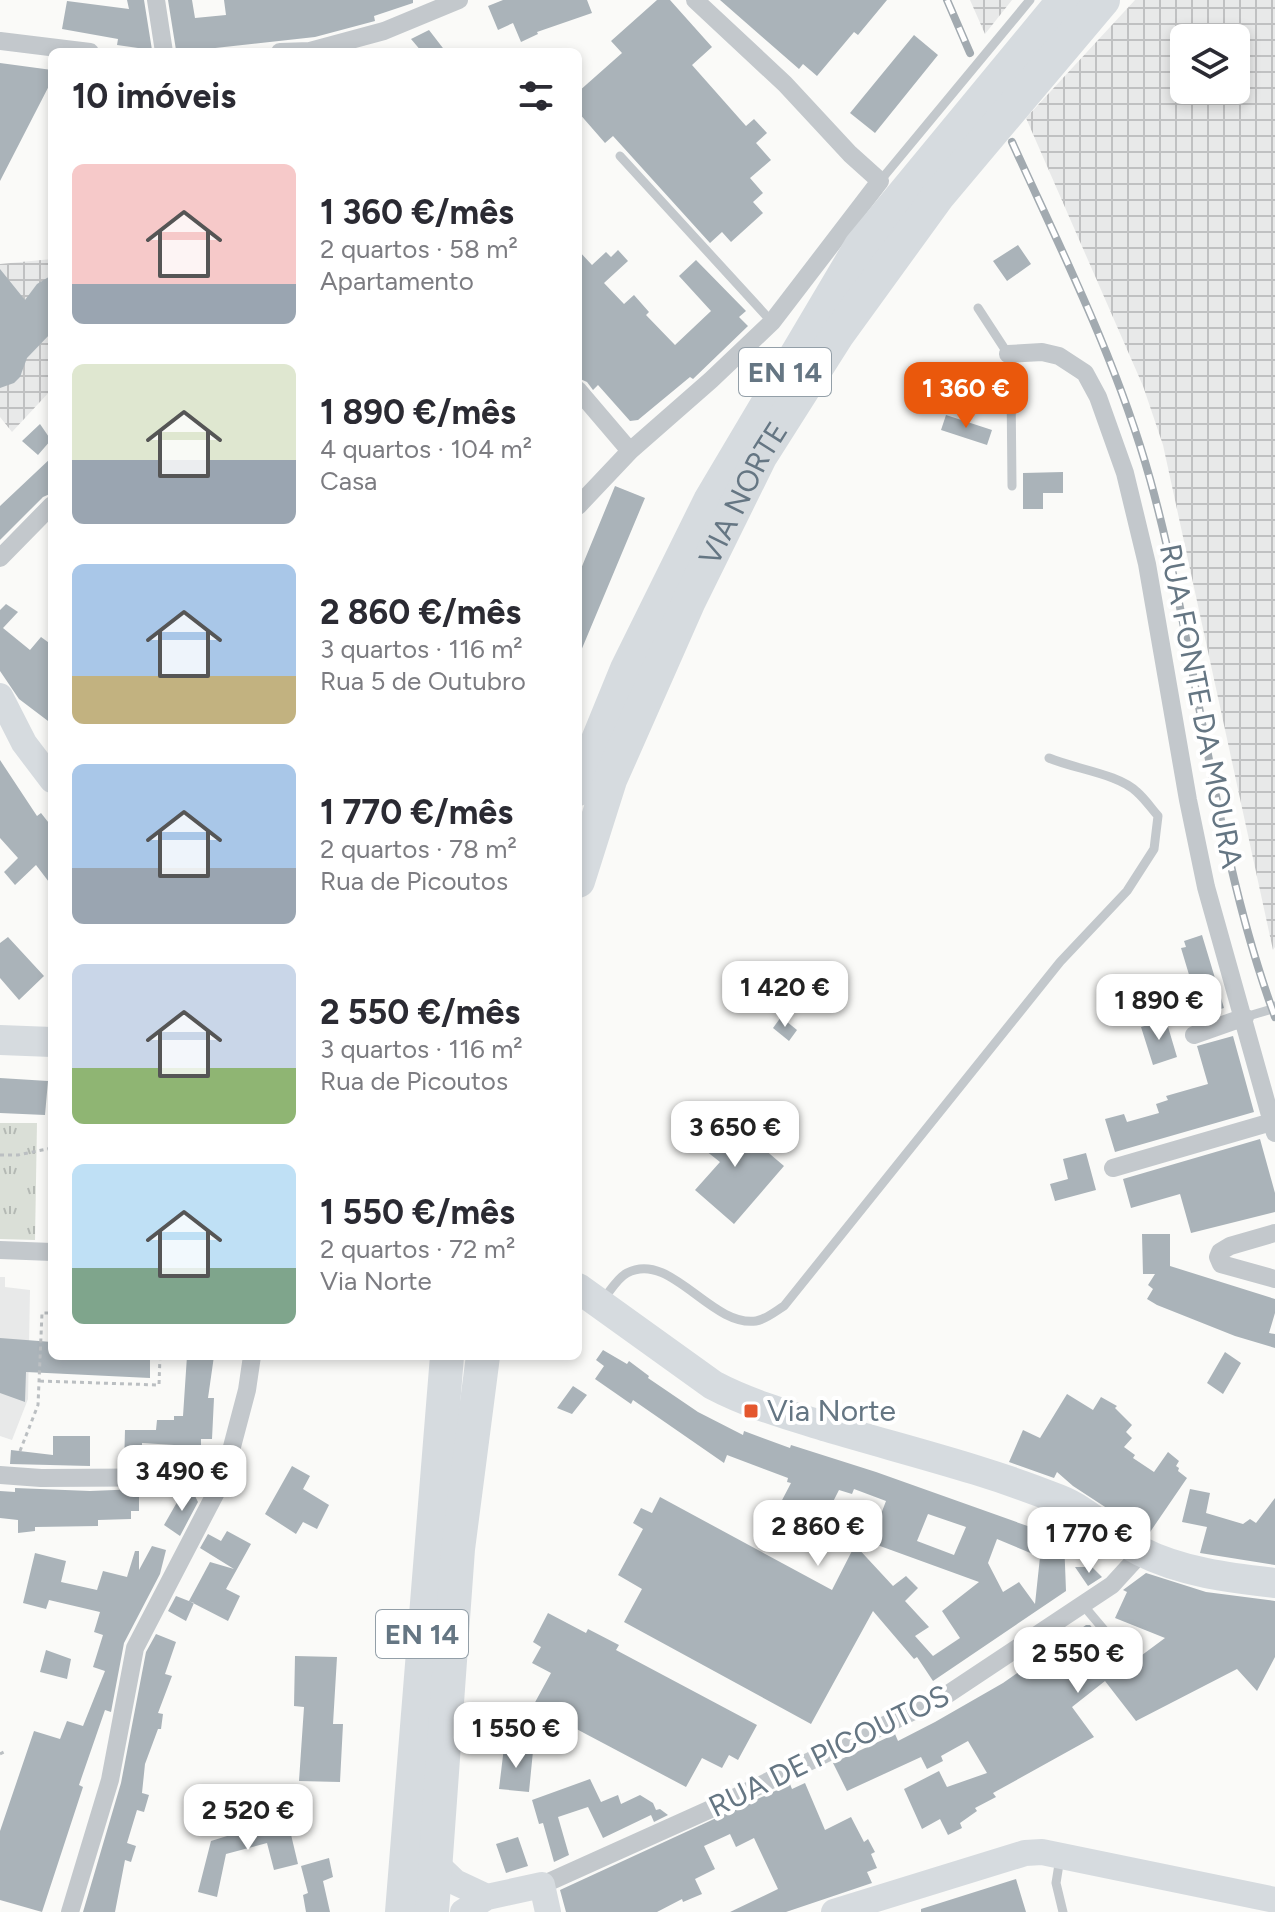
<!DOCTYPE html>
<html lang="pt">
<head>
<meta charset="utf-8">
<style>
	:root { --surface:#fff; --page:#f2f2f3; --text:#2b2b33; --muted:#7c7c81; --accent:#ea580c }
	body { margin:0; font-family:Figtree,sans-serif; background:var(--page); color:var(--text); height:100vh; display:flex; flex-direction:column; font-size:30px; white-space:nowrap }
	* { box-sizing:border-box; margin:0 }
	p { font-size:26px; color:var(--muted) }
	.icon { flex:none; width:44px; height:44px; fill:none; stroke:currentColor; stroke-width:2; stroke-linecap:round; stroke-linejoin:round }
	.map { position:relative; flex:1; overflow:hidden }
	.side { position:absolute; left:48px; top:48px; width:534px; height:1312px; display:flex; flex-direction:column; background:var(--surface); border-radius:12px; box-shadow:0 4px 12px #0003 }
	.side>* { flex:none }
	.buttons { position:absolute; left:1170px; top:24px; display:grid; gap:16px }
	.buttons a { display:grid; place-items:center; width:80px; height:80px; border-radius:12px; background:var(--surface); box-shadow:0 4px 12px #0003; font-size:40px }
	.price { position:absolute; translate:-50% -68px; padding:0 18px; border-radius:16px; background:#fff; color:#222; font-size:26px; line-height:52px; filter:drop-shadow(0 2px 4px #0008) }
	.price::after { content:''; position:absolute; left:50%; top:48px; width:24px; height:18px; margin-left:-12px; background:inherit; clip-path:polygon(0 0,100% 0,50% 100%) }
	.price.on { background:var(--accent); color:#fff }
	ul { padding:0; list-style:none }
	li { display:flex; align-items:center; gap:24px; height:200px; padding:0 24px }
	li span { display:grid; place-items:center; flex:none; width:224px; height:160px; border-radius:12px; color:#555 }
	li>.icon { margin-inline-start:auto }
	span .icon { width:96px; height:96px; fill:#fffc; stroke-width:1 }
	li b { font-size:34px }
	h2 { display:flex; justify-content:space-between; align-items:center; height:96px; padding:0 24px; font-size:34px }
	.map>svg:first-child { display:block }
	.built { fill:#e8e9e9 }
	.industrial { fill:url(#industrial-grid); fill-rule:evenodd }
	.grass { fill:url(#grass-tufts) }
	.building { fill:#aab3b9; fill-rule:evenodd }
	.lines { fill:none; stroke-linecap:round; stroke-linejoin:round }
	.path { stroke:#bbbfc2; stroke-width:3; stroke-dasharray:4 4; stroke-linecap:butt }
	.lane { stroke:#c3c8cc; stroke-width:9 }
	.street { stroke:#c3c8cc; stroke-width:18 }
	.secondary { stroke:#d6dbdf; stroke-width:26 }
	.primary { stroke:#d6dbdf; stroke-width:30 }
	.highway { stroke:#d6dbdf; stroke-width:34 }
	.rail-casing { stroke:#a2aab0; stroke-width:8 }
	.rail { stroke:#fff; stroke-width:5; stroke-dasharray:15; stroke-linecap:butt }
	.poi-dot { fill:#e4572e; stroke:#fff; stroke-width:3 }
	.labels { text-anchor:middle; stroke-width:8; stroke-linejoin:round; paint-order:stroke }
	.shield { fill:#fff; stroke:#939fa8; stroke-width:2 }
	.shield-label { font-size:28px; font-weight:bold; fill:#657683 }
	.street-label { font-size:30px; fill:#657683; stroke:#fff }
	.poi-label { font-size:30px; fill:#657683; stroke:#fff; text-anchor:start }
</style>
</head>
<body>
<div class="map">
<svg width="1275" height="1912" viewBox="0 0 1275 1912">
	<defs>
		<pattern id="industrial-grid" width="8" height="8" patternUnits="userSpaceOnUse" patternTransform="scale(2)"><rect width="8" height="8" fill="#e8e9e9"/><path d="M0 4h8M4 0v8" fill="none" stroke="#c0c1c2"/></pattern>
		<pattern id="grass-tufts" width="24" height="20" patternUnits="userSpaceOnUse" patternTransform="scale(2)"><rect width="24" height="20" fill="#dadfd7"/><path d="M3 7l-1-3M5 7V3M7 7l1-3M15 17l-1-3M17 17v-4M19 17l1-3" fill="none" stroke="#b4b9b4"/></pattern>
	</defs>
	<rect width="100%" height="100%" fill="#fafaf8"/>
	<path class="built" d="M0,1277H5V1287L30,1290L28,1399L12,1440L0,1436Z"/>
	<path class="industrial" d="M970,0H1012L985,34Z
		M1135,0H1275V947L1273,950L1163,445L1143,386L1026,118ZM1184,38H1236V90H1184Z
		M52,259V389L12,432L0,417V264Z"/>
	<path class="grass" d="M0,1123H37L35,1240L0,1239Z"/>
	<path class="building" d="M127,0H144L152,50L117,45L118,39L62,29L67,1L129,9Z
		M168,0H192L195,18L226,15L224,0H413V3L374,16L375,21L315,37L179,52L176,50Z
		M503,0H587L592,13L537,32L538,34L521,42L513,23L498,30L488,6Z
		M657,0H670L712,47L692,65L746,126L754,119L767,133L756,143L771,160L750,178L763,193L753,202L763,213L731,242L722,232L710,243L613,136L605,143L578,112V92L622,53L611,41Z
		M720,0H887L858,35L854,32L817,76L803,64L799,69Z
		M429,30L446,52H422L411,39Z
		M914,35L938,55L875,133L850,113Z
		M0,63L52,70V80L0,181Z
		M1018,245L1031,264L1007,281L993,261Z
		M578,250L592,265L606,252L611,257L618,250L628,261L604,283L624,304L634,295L649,312L646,315L675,345L711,311L679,276L696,260L746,311L739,317L748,326L693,379L690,377L638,420L630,421L598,385L593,390L587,382L578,378Z
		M0,269L25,300L37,284L52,275V332L27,358L20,377L14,383L0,388Z
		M946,415L992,430L987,445L941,430Z
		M40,424L51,440L38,455L22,441Z
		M52,457V493L43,497L0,540V506Z
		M1063,472V493H1043V509H1023V473Z
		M615,486L645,498L578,658V576Z
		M6,604L18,612L3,628L30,650L41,637L52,645V724L19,699L0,671V610Z
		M0,760L37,816L41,813L52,827V886L36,865L15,885L4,872L18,858L0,838Z
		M1202,935L1224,1008L1190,1018L1183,995L1190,993L1189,989L1193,988L1181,948L1186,947L1184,941Z
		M8,937L44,976L19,1000L0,978V943Z
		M781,1017L797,1030L789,1041L773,1028Z
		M1166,1020L1177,1057L1153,1065L1141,1027Z
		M1233,1036L1254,1112L1115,1152L1105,1119L1124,1114L1127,1122L1159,1113L1156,1104L1168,1100L1166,1096L1208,1084L1197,1046Z
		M0,1078L48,1081L45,1115L0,1113Z
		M721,1112L784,1166L734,1224L695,1190L720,1162L696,1143Z
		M1260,1139L1275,1193V1212L1191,1233L1180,1194L1131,1208L1123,1179Z
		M1086,1153L1096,1190L1055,1201L1050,1184L1068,1179L1063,1159Z
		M1142,1234H1170V1266L1275,1299V1313L1269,1333L1275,1334V1348L1235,1336L1157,1305L1147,1299L1153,1289L1148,1285L1155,1274H1143Z
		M0,1338L52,1342V1356H150V1378L26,1372L25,1402L0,1393Z
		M603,1350L627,1364L629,1361L649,1376L648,1378L698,1412L743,1435L744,1431L790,1448L791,1445L876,1472L1064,1539L1066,1591L933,1681L917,1657L914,1659L873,1611L811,1724L624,1622L642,1589L618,1575L643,1529L633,1523L641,1508L652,1513L660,1497L832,1590L855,1545L893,1586L906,1576L918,1588L905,1601L929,1627L915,1636L933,1656L960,1638L942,1611L979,1582L858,1538L866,1524L876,1527L886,1501L854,1489L852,1494L839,1490L812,1543L780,1504L791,1483L787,1482L788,1478L727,1455L724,1463L633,1400L631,1404L595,1379L604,1366L596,1360ZM928,1514L966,1527L954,1555L917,1541ZM997,1539L1040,1557L1035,1604L1019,1582L1003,1592L988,1563Z
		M1225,1352L1241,1363L1223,1394L1207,1383Z
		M187,1356H214L208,1398H214L212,1439H201V1453H174V1445L142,1443V1465L124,1466L125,1430H156L157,1420H174V1416H183Z
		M573,1386L587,1395L572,1414L557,1408Z
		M1067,1394L1093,1410L1101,1397L1117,1406L1115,1408L1132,1425L1126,1432L1132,1438L1124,1447L1135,1455L1133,1458L1154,1472L1168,1452L1179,1461L1176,1466L1179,1468L1178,1471L1187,1478L1148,1535L1073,1486L1057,1472L1054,1478L1009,1462L1023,1430L1040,1438Z
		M53,1436H90V1466L10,1464L11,1450L53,1455Z
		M292,1466L310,1476L303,1489L329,1505L317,1529L303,1522L296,1534L265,1514Z
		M15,1488L90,1491L139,1489V1511H131V1519L98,1520V1526L35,1527V1531L18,1533V1520L0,1518V1491L15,1492Z
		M1190,1489L1210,1493L1206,1513L1243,1524L1250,1519L1256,1523L1275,1498V1565L1200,1553L1207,1527L1182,1522Z
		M184,1490L195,1496L198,1502L180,1536L164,1525Z
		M227,1531L251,1544L226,1589L240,1596L228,1621L189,1601L210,1562L234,1569L200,1548L208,1534L221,1541Z
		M152,1546L166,1550L160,1574L124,1643L111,1712L105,1710L79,1785L83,1787L42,1912L0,1900V1831L34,1731L60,1739L67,1721L83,1726L105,1671L93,1667L103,1635L94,1632L100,1612L49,1600L46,1609L23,1603L35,1553L66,1561L61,1582L97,1590L103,1571L127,1577L135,1551H139V1570Z
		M1075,1567H1092L1102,1577L1088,1586Z
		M1146,1573L1206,1592L1275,1601V1657L1257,1691L1237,1669L1136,1721L1105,1681L1072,1707L1094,1737L993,1793L996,1797L975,1808L977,1811L960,1823L962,1828L948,1835L940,1819L922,1829L904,1789L939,1771L947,1787L987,1773L968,1741L941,1756L943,1761L927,1769L921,1757L847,1791L833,1763L895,1734L898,1741L935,1722L1003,1683L1086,1625H1090L1108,1646L1099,1652L1116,1673L1138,1658L1165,1638L1115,1618L1127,1592L1123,1590Z
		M176,1596L194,1603L186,1621L168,1611Z
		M548,1613L586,1633L588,1629L619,1645L616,1650L757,1725L738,1760L729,1755L722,1768L702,1758L686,1787L533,1706L551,1673L532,1663L541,1647L533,1642Z
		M156,1634L176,1642L165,1674L172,1676L158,1713L163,1714L161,1729H158L145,1764L142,1793L149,1795L144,1812L137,1810L127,1843L136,1846L131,1862L125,1860L115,1912H83L121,1783L146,1652Z
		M46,1650L71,1659L67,1679L40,1672Z
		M295,1656L337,1657L333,1724H343L340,1782L299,1781L304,1707L294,1706Z
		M504,1747L533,1751L529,1792L499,1789Z
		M590,1779L601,1802L618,1795L621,1804L640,1795L653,1803L656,1810L660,1809L668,1815L654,1822L651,1815L603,1838L588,1807L558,1817L569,1855L554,1862L543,1823L539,1824L532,1800Z
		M805,1783L825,1830L851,1817L864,1842L868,1839L875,1852L871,1854L877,1868L867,1872L872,1883L786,1912H730L778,1889L754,1838L736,1847L730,1834L704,1846L715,1869L695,1879L702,1894L683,1902L682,1899L657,1912H566L560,1890L790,1784L792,1789Z
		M288,1822L298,1864L274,1870L267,1843L226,1854L217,1897L198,1892L211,1841L243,1831Z
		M518,1837L528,1866L506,1873L496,1844Z
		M329,1858L333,1877L323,1881L330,1912H306L303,1895L308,1893L301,1866Z
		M1016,1879L1026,1912H921V1909Z"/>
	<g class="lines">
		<path class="path" d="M0,1155H18L52,1148
			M40,1381L159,1385L160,1356
			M20,1451L38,1405L42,1313H52
			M0,1754L4,1752"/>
		<path class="lane" d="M620,156L772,322
			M880,181L1030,0
			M978,308L1008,354L1011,385L1012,486
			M1245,1017L1272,1009L1275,1006
			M602,1301C609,1293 617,1278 627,1273C671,1250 710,1327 756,1321C765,1320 776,1311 784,1306L1060,962L1127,891L1154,849L1158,816C1151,808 1145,799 1137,792C1119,774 1075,769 1049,758
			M1083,1605L1110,1637L1134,1652
			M1060,1858L1056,1883L1063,1912"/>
		<path class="street" d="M156,0L164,52
			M0,41L90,52
			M280,52L310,51L384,31L459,0
			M1008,354L1042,352L1059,356L1085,373L1098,397L1125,473L1147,564L1188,800L1206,887L1275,1133
			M578,390L630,451
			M578,506L630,451L711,380L772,322L880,181L850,154L785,84L695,0
			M0,558L52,505
			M1194,1035L1245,1017
			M1113,1168L1272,1122
			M1275,1233L1230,1246L1220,1252L1218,1257L1221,1264L1275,1279
			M0,1250L52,1252
			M0,1475L41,1478L224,1477
			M542,1885L713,1808L945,1696L1112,1585L1133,1562L1138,1550
			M70,1912L110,1780L135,1648L224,1477L247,1390L252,1356"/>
		<path class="secondary" d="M0,696L24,743L52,780
			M434,1862L455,1882L487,1897
			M463,1912L487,1897L542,1885L548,1912
			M834,1912L1025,1853L1042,1852L1275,1900"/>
		<path class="primary" d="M0,1040L52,1042
			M578,1288L713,1385C749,1404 788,1415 827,1427C904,1450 984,1469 1058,1499C1089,1511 1111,1536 1140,1551C1181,1572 1230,1578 1275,1583"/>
		<g class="highway">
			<path d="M578,789L627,669L710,501L861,246L1064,0"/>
			<path id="s1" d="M578,881L610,780L689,601L760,457L838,334L938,196L1103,0"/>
			<path d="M402,1912L447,1356"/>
			<path d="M432,1912L458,1549L483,1356"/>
		</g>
		<defs>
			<path id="rail" d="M947,0L970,53
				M1012,142C1062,252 1117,361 1150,479C1199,656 1211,843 1275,1017"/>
		</defs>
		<use href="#rail" class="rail-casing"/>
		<use href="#rail" class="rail"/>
	</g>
	<rect class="poi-dot" x="743" y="1403" width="16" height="16" rx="4"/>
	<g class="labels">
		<g class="shield">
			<rect x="739" y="348" width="92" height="48" rx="6"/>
			<rect x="376" y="1610" width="92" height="48" rx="6"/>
		</g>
		<g class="shield-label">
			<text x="785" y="382">EN 14</text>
			<text x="422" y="1644">EN 14</text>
		</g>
		<g class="street-label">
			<text dy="10" stroke="none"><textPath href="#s1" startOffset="422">VIA NORTE</textPath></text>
			<text transform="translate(1201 706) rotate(79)" y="10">RUA FONTE DA MOURA</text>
			<text transform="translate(829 1751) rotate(-26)" y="10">RUA DE PICOUTOS</text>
		</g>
		<g class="poi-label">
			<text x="767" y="1421">Via Norte</text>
		</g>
	</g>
</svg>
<div class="buttons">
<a><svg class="icon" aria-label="layers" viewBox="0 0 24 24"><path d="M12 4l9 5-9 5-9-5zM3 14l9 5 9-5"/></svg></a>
</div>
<b class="price on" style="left:966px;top:430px">1 360 €</b>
<b class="price" style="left:785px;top:1029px">1 420 €</b>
<b class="price" style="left:1159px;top:1042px">1 890 €</b>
<b class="price" style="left:735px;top:1169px">3 650 €</b>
<b class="price" style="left:182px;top:1513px">3 490 €</b>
<b class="price" style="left:818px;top:1568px">2 860 €</b>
<b class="price" style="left:1089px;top:1575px">1 770 €</b>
<b class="price" style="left:1078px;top:1695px">2 550 €</b>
<b class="price" style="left:516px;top:1770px">1 550 €</b>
<b class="price" style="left:248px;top:1852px">2 520 €</b>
<section class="side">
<h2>10 imóveis<svg class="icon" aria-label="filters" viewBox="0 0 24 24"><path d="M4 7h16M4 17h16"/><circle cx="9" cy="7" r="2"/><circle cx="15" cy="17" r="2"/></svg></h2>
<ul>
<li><span style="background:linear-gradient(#f6c9c9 75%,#9aa5b1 0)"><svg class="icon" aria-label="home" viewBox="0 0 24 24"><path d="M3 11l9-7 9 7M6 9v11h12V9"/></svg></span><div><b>1 360 €/mês</b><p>2 quartos · 58 m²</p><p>Apartamento</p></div></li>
<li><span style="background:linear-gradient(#dfe7d0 60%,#9aa5b1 0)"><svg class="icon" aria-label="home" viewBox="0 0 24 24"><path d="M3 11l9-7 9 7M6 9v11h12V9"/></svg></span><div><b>1 890 €/mês</b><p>4 quartos · 104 m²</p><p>Casa</p></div></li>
<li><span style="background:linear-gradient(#a9c7e8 70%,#c2b280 0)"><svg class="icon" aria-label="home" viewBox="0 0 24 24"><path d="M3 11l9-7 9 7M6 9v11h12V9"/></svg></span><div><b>2 860 €/mês</b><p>3 quartos · 116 m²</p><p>Rua 5 de Outubro</p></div></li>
<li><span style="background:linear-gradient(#a9c7e8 65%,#9aa5b1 0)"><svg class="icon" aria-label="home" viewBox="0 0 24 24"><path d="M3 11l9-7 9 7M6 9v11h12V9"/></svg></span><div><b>1 770 €/mês</b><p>2 quartos · 78 m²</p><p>Rua de Picoutos</p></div></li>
<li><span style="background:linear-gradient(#c9d6e8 65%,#8fb573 0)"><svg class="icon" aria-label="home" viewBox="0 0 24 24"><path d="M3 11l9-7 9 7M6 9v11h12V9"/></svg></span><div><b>2 550 €/mês</b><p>3 quartos · 116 m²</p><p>Rua de Picoutos</p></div></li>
<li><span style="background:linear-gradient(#bfe0f5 65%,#7fa58c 0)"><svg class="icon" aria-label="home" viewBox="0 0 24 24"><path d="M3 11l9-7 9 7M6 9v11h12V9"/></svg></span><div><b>1 550 €/mês</b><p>2 quartos · 72 m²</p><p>Via Norte</p></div></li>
</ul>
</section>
</div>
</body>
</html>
